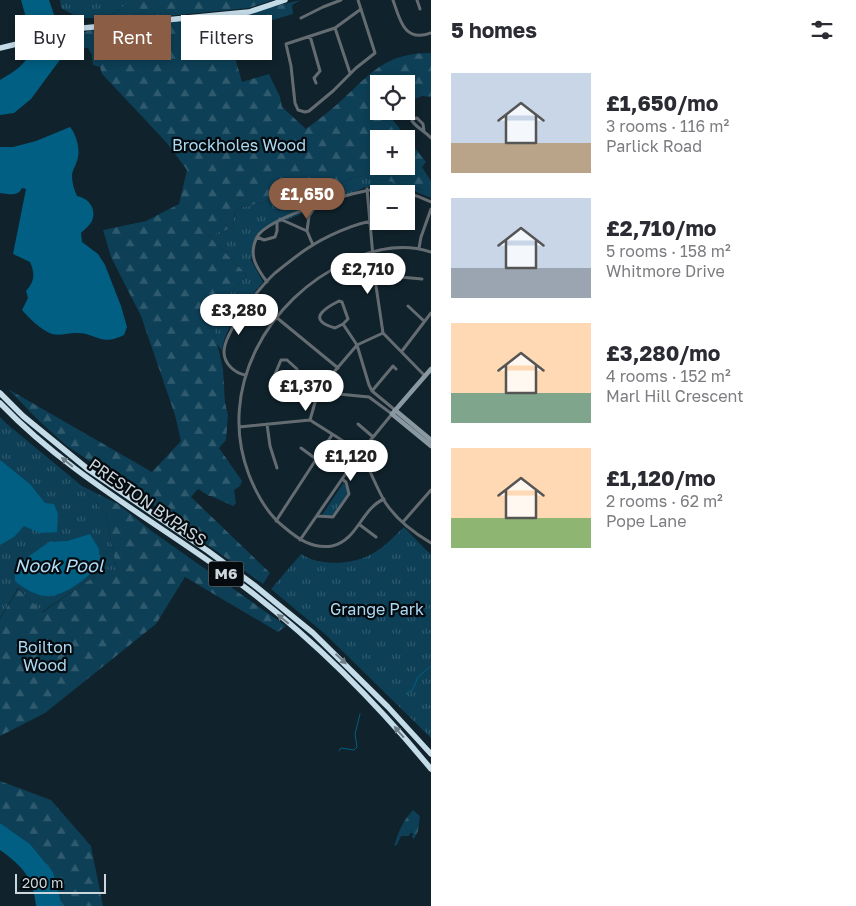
<!DOCTYPE html>
<html lang="en">
<head>
<meta charset="utf-8">
<style>
	:root { --surface:#fff; --page:#f2f2f3; --text:#2b2b33; --muted:#7c7c81; --accent:#8a5d44 }
	body { margin:0; font-family:"Golos Text",sans-serif; background:var(--page); color:var(--text); height:100vh; display:flex; flex-direction:column; font-size:19px; white-space:nowrap }
	* { box-sizing:border-box; margin:0 }
	p { font-size:16px; color:var(--muted) }
	.icon { flex:none; width:28px; height:28px; fill:none; stroke:currentColor; stroke-width:2; stroke-linecap:round; stroke-linejoin:round }
	.map { position:relative; flex:1; overflow:hidden }
	.sheet { display:flex; flex-direction:column; background:var(--surface); width:425px }
	.sheet>* { flex:none }
	.hud { position:absolute; left:15px; top:15px; width:340px; height:45px; display:flex; gap:10px }
	.controls { position:absolute; left:370px; top:75px; display:grid; gap:10px }
	.controls a { display:grid; place-items:center; width:45px; height:45px; border-radius:0px; background:var(--surface); box-shadow:0 2px 8px #0003; font-size:25px }
	.scale { position:absolute; left:15px; bottom:12px; width:91px; box-sizing:border-box; padding-left:5px; border:2px solid #ccd7dd; border-top:0; font-size:14px; line-height:18px; white-space:nowrap; color:#ccd7dd; -webkit-text-stroke:4px #040a0e; paint-order:stroke }
	.price { position:absolute; translate:-50% -42px; padding:0 11px; border-radius:18px; background:#fff; color:#222; font-size:16px; line-height:32px; filter:drop-shadow(0 1px 2px #0008) }
	.price::after { content:''; position:absolute; left:50%; top:30px; width:15px; height:11px; margin-left:-8px; background:inherit; clip-path:polygon(0 0,100% 0,50% 100%) }
	.price.active { background:var(--accent); color:#fff }
	ul { padding:0; list-style:none }
	li { display:flex; align-items:center; gap:15px; height:125px; padding:0 20px }
	li span { display:grid; place-items:center; flex:none; width:140px; height:100px; border-radius:0px; color:#555 }
	li>.icon { margin-inline-start:auto }
	span .icon { width:60px; height:60px; fill:#fffc; stroke-width:1 }
	li b { font-size:21px }
	h2 { display:flex; justify-content:space-between; align-items:center; height:60px; padding:0 20px; font-size:21px }
	.tag { padding:0 18px; border-radius:0px; background:var(--surface); box-shadow:0 2px 8px #0003; font-size:18px; line-height:45px }
	.tag.active { background:var(--accent); color:#fff }
	main { display:flex; flex:1; min-height:0 }
	.map>svg:first-child { display:block }
	.grass { fill:url(#grass-tufts) }
	.forest { fill:url(#forest-firs); fill-rule:evenodd }
	.water { fill:#015f83 }
	.lines { fill:none; stroke-linecap:round; stroke-linejoin:round }
	.stream { stroke:#015f83; stroke-width:1 }
	.street { stroke:#646c72; stroke-width:3 }
	.secondary { stroke:#8a99a1; stroke-width:4.5 }
	.highway { stroke:#c4dbe8; stroke-width:5.5 }
	.oneway { fill:#6e7d86 }
	.labels { text-anchor:middle; stroke-width:4.5; stroke-linejoin:round; paint-order:stroke }
	.shield { fill:#040a0e; stroke:#909a9f; stroke-width:1 }
	.shield-label { font-size:15px; font-weight:bold; fill:#ccd7dd }
	.park-label { font-size:16px; fill:#acdaf3; stroke:#040a0e }
	.street-label { font-size:16px; fill:#ccd7dd; stroke:#040a0e }
	.water-label { font-size:18px; font-style:italic; fill:#afdcf6; stroke:#040a0e }
</style>
</head>
<body>
<main>
<div class="map">
<svg width="431" height="906" viewBox="0 0 431 906">
	<defs>
		<pattern id="grass-tufts" width="24" height="20" patternUnits="userSpaceOnUse" patternTransform="scale(1.25)"><rect width="24" height="20" fill="#0d3f56"/><path d="M3 7l-1-3M5 7V3M7 7l1-3M15 17l-1-3M17 17v-4M19 17l1-3" fill="none" stroke="#2f5a6e"/></pattern>
		<pattern id="forest-firs" width="22" height="20" patternUnits="userSpaceOnUse" patternTransform="scale(1.25)"><rect width="22" height="20" fill="#0d3f56"/><path d="M5 1l3.5 6h-7zM16 11l3.5 6h-7z" fill="#2f5a6e"/></pattern>
	</defs>
	<rect width="100%" height="100%" fill="#10222b"/>
	<path class="grass" d="M60,0H129L128,4L105,18H79L61,8Z
		M357,176L388,181L423,190L431,181V198L414,191L390,188L366,187L265,229L256,235L251,260L263,282C247,302 225,325 222,351L217,344L206,295L229,294L247,275L208,235L233,228L235,209L265,202L280,190L334,186Z
		M0,417L7,424L82,486L106,515L117,571L105,569L42,612L18,588L0,618Z
		M344,482L348,493L332,516L322,515Z
		M404,527L426,550L431,554V738L325,634L271,589L301,554C321,567 355,565 375,552C386,546 395,535 404,527Z"/>
	<path class="forest" d="M129,0H273L248,8L108,22L109,16L127,4Z
		M301,0L292,5L293,14L228,33L242,82L269,74L280,97L282,107L306,129C318,120 331,110 342,100C372,72 386,53 431,53V97L422,96L406,103V84H379V111H398L392,119L426,162L422,167L431,181L424,190L388,181L357,176L334,186L280,190L265,202L235,209L233,228L208,235L247,275L229,294L206,295L223,369L225,403L228,415L226,440L219,448L242,481L240,486L234,490L236,503L233,506L211,496H209L198,489L191,497L270,573L263,584L172,520L135,491L67,446L38,420L8,389L152,472L181,441L175,415L141,316L111,257L103,230L146,221L179,204L187,170L166,142L102,74L100,67L93,65L92,55L88,48H83L75,35L91,30L249,12ZM379,139H406V166H379Z
		M82,486L118,504L153,532L286,626L278,632L185,577L156,624L45,713L0,736V619L18,589L43,612L105,569L117,571L106,515Z
		M0,781L51,800L91,846L103,906H62L53,872L30,844L0,823Z
		M413,810L420,816L418,831L414,839L412,837L413,833H410L409,836H401L397,845L394,846C398,832 403,821 413,810Z"/>
	<path class="water" d="M21,0H49L63,41L62,57L31,99L14,113L0,115V80C8,75 19,69 25,61C37,49 25,15 21,0Z
		M70,127C76,134 80,148 78,157C77,164 72,170 72,176C72,183 74,189 77,196C88,198 97,208 92,221C90,225 84,230 81,233L82,242L98,254L105,265L121,306L127,327L124,335C100,347 98,333 76,333C68,333 60,336 52,334C41,330 30,319 22,310L28,298L26,291C35,281 35,273 30,262L13,254L26,189L22,188C18,197 9,194 0,193V147H13L36,141Z
		M0,460L30,484L45,503L54,504L58,514L57,532H60L40,533L24,526L14,537L0,545Z
		M90,534L99,549L100,563C91,576 64,597 47,596C36,596 23,588 15,581V572L18,564L49,542L67,541Z
		M0,823L30,844L53,872L62,906H36C33,877 23,867 0,850Z"/>
	<g class="lines">
		<path class="stream" d="M406,694L413,689L418,677L431,666
			M339,751L341,748L354,750L357,747L355,734L360,714"/>
		<path class="street" d="M358,0L375,53L356,68L333,91L309,111L305,112L298,110L295,103L291,66L286,44L335,28L361,9
			M393,0C400,20 404,43 431,33
			M417,0L420,9
			M301,18L323,7L341,0
			M335,28L350,73
			M310,36L320,71L314,78L316,83
			M424,131L423,124L417,118L413,119L412,121C418,129 425,131 431,138
			M367,189L375,279L383,333L425,376
			M280,219L307,231L313,245
			M307,231L309,216L315,207
			M257,237L264,240L275,237L277,231V222
			M419,248L421,237L431,209
			M375,279L400,277L422,279
			M267,282C256,267 248,255 257,237C267,218 358,189 380,189C399,189 414,194 431,202
			M254,299L338,368
			M339,301L342,302L348,319L343,324L335,328C307,320 323,309 339,301Z
			M408,306L424,321
			M343,324L357,345L369,385L372,391L395,410
			M402,351L431,313
			M281,360H287L297,369L296,381L288,390H274L270,386Z
			M245,375C235,373 224,364 224,352C224,332 260,287 275,273C285,265 295,257 305,250C324,237 356,222 379,220
			M296,381L318,392L369,397L392,414L360,453L300,540
			M372,391L393,366L396,369
			M310,420L318,392L328,379L357,345L383,333
			M267,424L270,446L277,468
			M358,424L372,436
			M239,427L310,420C319,426 356,448 361,454C370,469 376,487 385,502C396,519 414,533 431,543
			M301,448L316,459
			M384,499C361,509 358,540 332,546C312,549 298,539 284,527C267,514 257,495 249,475C216,389 268,298 347,262C373,249 403,243 431,252
			M317,516L333,517L349,494L346,482L342,479
			M276,521L332,435
			M403,522L431,490
			M360,525L376,537"/>
		<path class="secondary" d="M431,369L392,414L431,446
			M395,410L431,440"/>
		<path class="highway" d="M0,48L83,28L238,13L249,12L285,0
			M0,393L23,416L89,470L208,551L254,585L313,633L388,707L431,754
			M0,403C64,470 146,516 220,569C299,625 370,695 431,769"/>
	</g>
	<defs><path id="oneway-solid" d="M-6-.8H1V-3.2L6.5 0L1 3.2V.8H-6Z" transform="scale(1.25)"/></defs>
	<g class="oneway">
		<use href="#oneway-solid" transform="translate(67 462) rotate(-141)"/>
		<use href="#oneway-solid" transform="translate(283 619) rotate(-140)"/>
		<use href="#oneway-solid" transform="translate(341 659) rotate(43)"/>
		<use href="#oneway-solid" transform="translate(399 732) rotate(-131)"/>
	</g>
	<g class="labels">
		<rect class="shield" x="208.5" y="561.5" width="35" height="25" rx="4"/>
		<g class="shield-label">
			<text x="226" y="579">M6</text>
		</g>
		<g class="park-label">
			<text x="239" y="151">Brockholes Wood</text>
			<text x="377" y="615">Grange Park</text>
			<text x="45" y="653">Boilton<tspan x="45" dy="18">Wood</tspan></text>
		</g>
		<g class="street-label">
			<text transform="translate(148 502) rotate(35)" y="6">PRESTON BYPASS</text>
		</g>
		<g class="water-label">
			<text x="59" y="572">Nook Pool</text>
		</g>
	</g>
</svg>
<div class="controls">
<a><svg class="icon" aria-label="locate" viewBox="0 0 24 24"><circle cx="12" cy="12" r="6"/><path d="M12 2v4M12 18v4M2 12h4M18 12h4"/></svg></a>
<a>+</a>
<a>−</a>
</div>
<div class="scale">200 m</div>
<b class="price active" style="left:307px;top:220px">£1,650</b>
<b class="price" style="left:368px;top:295px">£2,710</b>
<b class="price" style="left:239px;top:336px">£3,280</b>
<b class="price" style="left:306px;top:412px">£1,370</b>
<b class="price" style="left:351px;top:482px">£1,120</b>
<div class="hud">
<a class="tag">Buy</a>
<a class="tag active">Rent</a>
<a class="tag">Filters</a>
</div>
</div>
<section class="sheet">
<h2>5 homes<svg class="icon" aria-label="filters" viewBox="0 0 24 24"><path d="M4 7h16M4 17h16"/><circle cx="9" cy="7" r="2"/><circle cx="15" cy="17" r="2"/></svg></h2>
<ul>
<li><span style="background:linear-gradient(#c9d6e8 70%,#b9a48a 0)"><svg class="icon" aria-label="home" viewBox="0 0 24 24"><path d="M3 11l9-7 9 7M6 9v11h12V9"/></svg></span><div><b>£1,650/mo</b><p>3 rooms · 116 m²</p><p>Parlick Road</p></div></li>
<li><span style="background:linear-gradient(#c9d6e8 70%,#9aa5b1 0)"><svg class="icon" aria-label="home" viewBox="0 0 24 24"><path d="M3 11l9-7 9 7M6 9v11h12V9"/></svg></span><div><b>£2,710/mo</b><p>5 rooms · 158 m²</p><p>Whitmore Drive</p></div></li>
<li><span style="background:linear-gradient(#ffd9b3 70%,#7fa58c 0)"><svg class="icon" aria-label="home" viewBox="0 0 24 24"><path d="M3 11l9-7 9 7M6 9v11h12V9"/></svg></span><div><b>£3,280/mo</b><p>4 rooms · 152 m²</p><p>Marl Hill Crescent</p></div></li>
<li><span style="background:linear-gradient(#ffd9b3 70%,#8fb573 0)"><svg class="icon" aria-label="home" viewBox="0 0 24 24"><path d="M3 11l9-7 9 7M6 9v11h12V9"/></svg></span><div><b>£1,120/mo</b><p>2 rooms · 62 m²</p><p>Pope Lane</p></div></li>
</ul>
</section>
</main>
</body>
</html>
